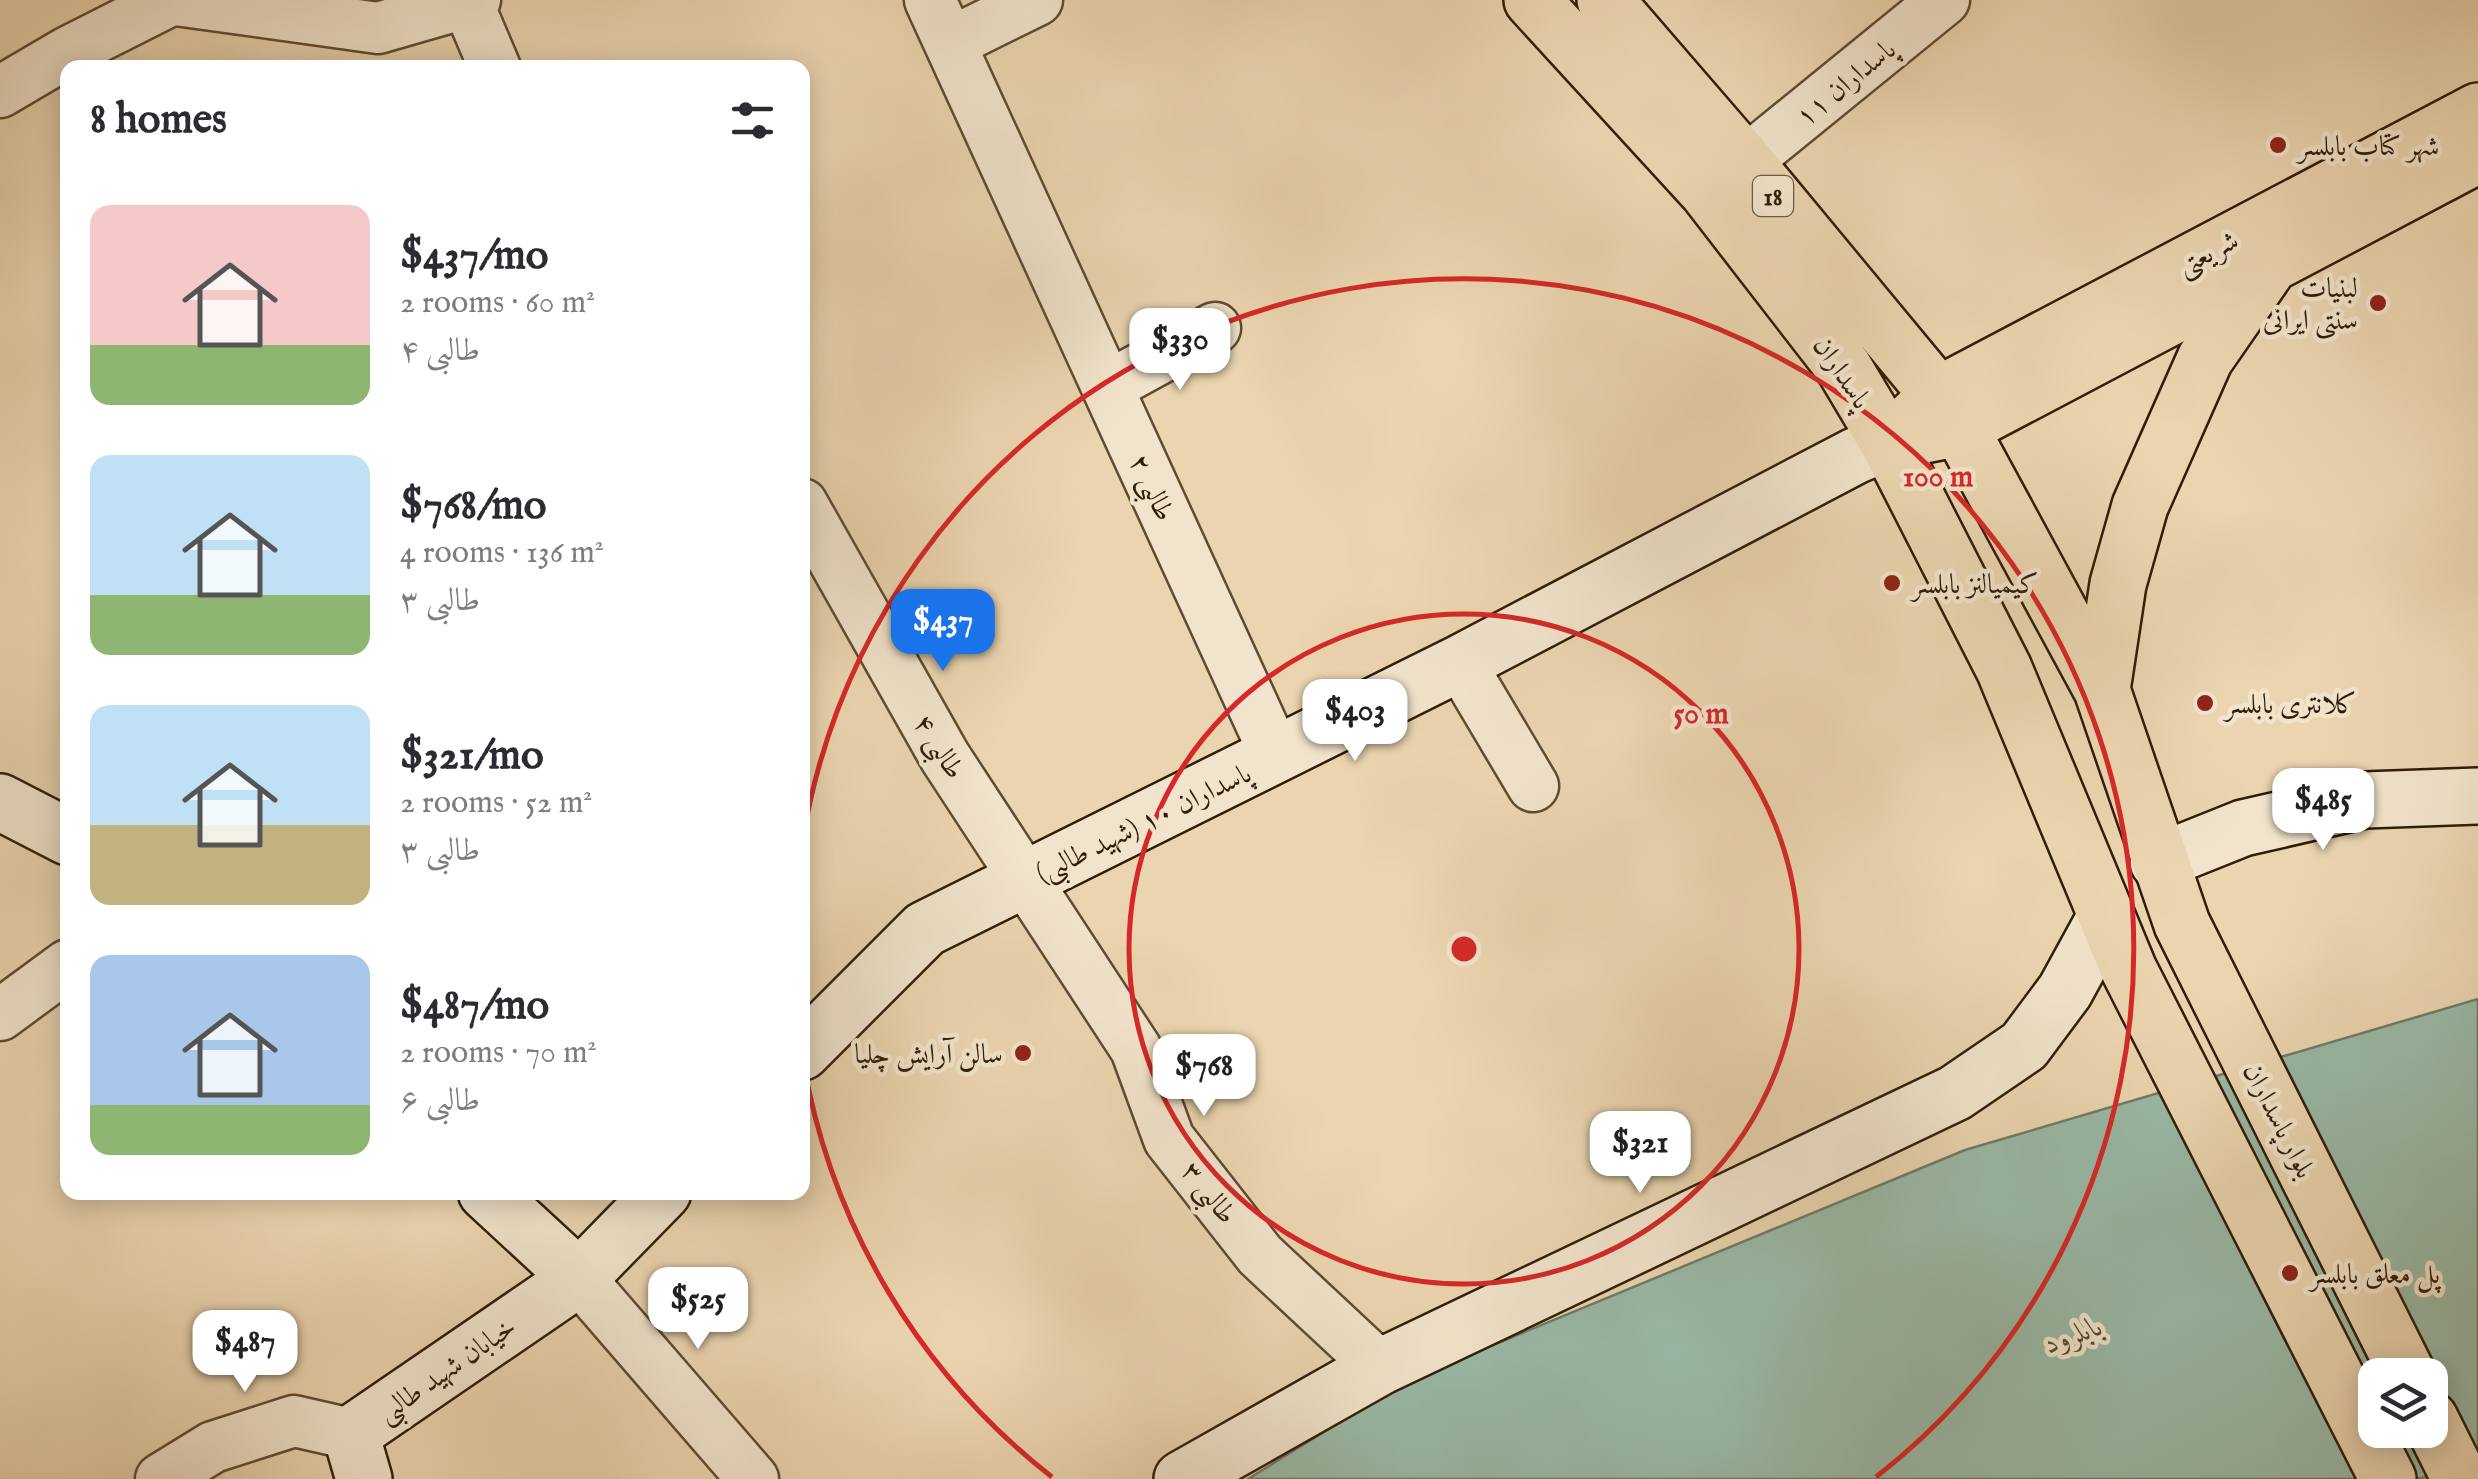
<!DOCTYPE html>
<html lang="en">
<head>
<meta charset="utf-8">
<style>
	:root { --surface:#fff; --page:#f2f2f3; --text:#2b2b33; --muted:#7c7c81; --accent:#1a73e8 }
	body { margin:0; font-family:"IM FELL English",Amiri,serif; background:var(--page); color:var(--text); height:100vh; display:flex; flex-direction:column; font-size:38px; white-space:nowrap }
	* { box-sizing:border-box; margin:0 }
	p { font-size:32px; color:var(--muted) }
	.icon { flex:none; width:55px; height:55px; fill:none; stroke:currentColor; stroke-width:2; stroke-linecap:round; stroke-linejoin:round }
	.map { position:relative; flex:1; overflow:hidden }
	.sheet { position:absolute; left:60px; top:60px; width:750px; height:1140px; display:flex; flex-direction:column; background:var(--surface); border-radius:20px; box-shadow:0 5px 25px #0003 }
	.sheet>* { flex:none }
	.fabs { position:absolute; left:2358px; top:1358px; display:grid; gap:20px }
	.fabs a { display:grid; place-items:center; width:90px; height:90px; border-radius:20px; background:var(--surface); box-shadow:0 5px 25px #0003; font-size:50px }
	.price { position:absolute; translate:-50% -85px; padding:0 22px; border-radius:20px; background:#fff; color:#222; font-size:32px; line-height:65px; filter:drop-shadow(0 2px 5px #0008) }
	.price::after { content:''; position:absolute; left:50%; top:60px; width:30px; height:22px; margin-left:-15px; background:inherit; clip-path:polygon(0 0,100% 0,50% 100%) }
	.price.selected { background:var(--accent); color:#fff }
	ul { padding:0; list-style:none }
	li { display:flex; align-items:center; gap:30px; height:250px; padding:0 30px }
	li span { display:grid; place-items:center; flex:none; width:280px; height:200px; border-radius:20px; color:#555 }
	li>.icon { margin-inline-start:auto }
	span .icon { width:120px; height:120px; fill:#fffc; stroke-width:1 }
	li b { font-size:42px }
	h2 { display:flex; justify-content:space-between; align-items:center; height:120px; padding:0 30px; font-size:42px }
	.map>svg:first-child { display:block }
	.water { fill:#99b9a6; stroke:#6f7b67; stroke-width:2.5; fill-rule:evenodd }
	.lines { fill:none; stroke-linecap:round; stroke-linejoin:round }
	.street-casing { stroke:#5f4b32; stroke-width:55 }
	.secondary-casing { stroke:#301d08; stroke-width:60 }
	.primary-casing { stroke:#301d08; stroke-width:60 }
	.street { stroke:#f2e4cc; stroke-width:50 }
	.secondary { stroke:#f2e4cc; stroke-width:55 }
	.primary { stroke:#ebd5b0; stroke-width:55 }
	.ring { fill:none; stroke:#d62828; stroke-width:5 }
	.poi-dot { fill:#8f2418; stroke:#f2e4cc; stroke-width:4 }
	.labels { text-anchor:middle; stroke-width:9; stroke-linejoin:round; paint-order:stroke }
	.shield { fill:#f2e4cc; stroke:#6a5943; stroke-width:2.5 }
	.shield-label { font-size:25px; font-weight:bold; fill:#301d08 }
	.street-label { font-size:28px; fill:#301d08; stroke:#f2e4cc }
	.poi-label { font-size:28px; fill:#301d08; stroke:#f2e4cc; text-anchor:start }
	.water-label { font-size:30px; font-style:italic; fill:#504c37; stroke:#f2e4cc }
	.centre { fill:#d62828; stroke:#f2e4cc; stroke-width:5 }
	.ring-label { font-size:30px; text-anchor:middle; font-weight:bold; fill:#d62828; stroke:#f2e4cc; stroke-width:9; stroke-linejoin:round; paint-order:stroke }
</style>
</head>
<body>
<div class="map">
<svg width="2478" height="1479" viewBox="0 0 2478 1479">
	<rect width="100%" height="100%" fill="#ebd5b0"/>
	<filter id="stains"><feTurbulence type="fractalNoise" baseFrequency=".002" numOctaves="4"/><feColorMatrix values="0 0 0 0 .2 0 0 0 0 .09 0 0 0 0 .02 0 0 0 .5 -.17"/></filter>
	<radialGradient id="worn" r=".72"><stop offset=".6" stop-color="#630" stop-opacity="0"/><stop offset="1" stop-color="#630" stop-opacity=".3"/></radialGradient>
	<path class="water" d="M2478,999V1468L2415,1479H1248L1406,1381L1965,1150ZM2375,1375H2430V1430H2375Z"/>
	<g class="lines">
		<defs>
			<path id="street" d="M176,0L378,28L475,0
				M930,0L1276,756
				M467,2L495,68
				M950,43L1037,0
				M0,92L68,52L171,0
				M1745,162L1944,0
				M1107,387L1215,328
				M802,504L945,757L1136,1049L1169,1139L1260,1255L1380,1367
				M1460,663L1533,786
				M0,1015L68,965
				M579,1278L753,1479
				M161,1479L213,1447L294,1421L351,1434"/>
			<path id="secondary" d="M0,802L68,837
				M2158,862L2243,828L2365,800L2478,796
				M802,1052L925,929L1460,663L1855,456L1888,442
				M486,1192L579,1278
				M364,1479L351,1434L579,1278L663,1192
				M1182,1479L1380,1367L1955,1093L2024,1046L2065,991L2106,916"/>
			<path id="primary" d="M1532,0L1707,191L1844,368L1888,442L2004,669L2129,970L2388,1479
				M1605,0L1745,162L1938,395L1960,428L2102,690L2182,924L2408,1375
				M1912,420L1938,395L2478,111
				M1924,435L1960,428L2478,155
				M2102,690L2118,584L2140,506L2205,359L2266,271
				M2430,1419L2460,1479"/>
		</defs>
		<use href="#street" class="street-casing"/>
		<use href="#secondary" class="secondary-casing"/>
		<use href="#primary" class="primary-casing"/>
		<use href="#street" class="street"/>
		<use href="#secondary" class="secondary"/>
		<use href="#primary" class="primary"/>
	</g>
	<g class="ring">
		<circle cx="1464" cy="949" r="335"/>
		<path d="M1052 1477A670 670 0 0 1 803 1060M803 838A670 670 0 1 1 1876 1477"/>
	</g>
	<g class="poi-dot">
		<circle cx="2278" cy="145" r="10"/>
		<circle cx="2378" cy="303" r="10"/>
		<circle cx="1892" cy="583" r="10"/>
		<circle cx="2205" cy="703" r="10"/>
		<circle cx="1023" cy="1053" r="10"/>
		<circle cx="2290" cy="1273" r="10"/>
	</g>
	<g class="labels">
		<rect class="shield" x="1753" y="176" width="40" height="40" rx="8"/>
		<g class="shield-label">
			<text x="1773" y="205">18</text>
		</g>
		<g class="street-label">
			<text transform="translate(1845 82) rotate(-39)" y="10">پاسداران ۱۱</text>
			<text transform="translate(2207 252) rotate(-28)" y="10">شریعتی</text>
			<text transform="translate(1843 372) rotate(56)" y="10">پاسداران</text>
			<text transform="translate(1153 487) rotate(65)" y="10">طالبی ۲</text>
			<text transform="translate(940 746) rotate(58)" y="10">طالبی ۴</text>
			<text transform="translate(1143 822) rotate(-26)" y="10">پاسداران ۱۰ (شهید طالبی)</text>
			<text transform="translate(2280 1120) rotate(63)" y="10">بلوار پاسداران</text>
			<text transform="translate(1210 1192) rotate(52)" y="10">طالبی ۳</text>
			<text transform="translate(446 1369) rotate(-35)" y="10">خیابان شهید طالبی</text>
		</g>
		<g class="poi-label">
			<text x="2298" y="155">شهر کتاب بابلسر</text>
			<text x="2358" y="297" text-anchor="end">لبنیات<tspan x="2358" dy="32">سنتی ایرانی</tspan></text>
			<text x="1912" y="593">کیمیالنز بابلسر</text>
			<text x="2225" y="713">کلانتری بابلسر</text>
			<text x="1003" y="1063" text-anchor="end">سالن آرایش چلیا</text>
			<text x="2310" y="1283">پل معلق بابلسر</text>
		</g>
		<g class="water-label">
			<text transform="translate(2073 1334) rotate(-20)" y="10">بابلرود</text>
		</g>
	</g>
	<circle cx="1464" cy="949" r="15" class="centre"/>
	<g class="ring-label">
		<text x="1938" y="486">100 m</text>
		<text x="1701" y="723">50 m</text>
	</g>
	<rect width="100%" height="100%" filter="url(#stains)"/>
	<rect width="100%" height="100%" fill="url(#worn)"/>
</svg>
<div class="fabs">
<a><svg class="icon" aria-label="layers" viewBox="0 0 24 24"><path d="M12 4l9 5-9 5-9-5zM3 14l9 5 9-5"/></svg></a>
</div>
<b class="price" style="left:1180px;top:393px">$330</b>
<b class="price selected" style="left:943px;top:674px">$437</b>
<b class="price" style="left:1355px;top:764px">$403</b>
<b class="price" style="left:2323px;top:853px">$485</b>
<b class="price" style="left:1204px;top:1119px">$768</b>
<b class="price" style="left:1640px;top:1196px">$321</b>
<b class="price" style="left:698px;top:1352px">$525</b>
<b class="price" style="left:245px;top:1395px">$487</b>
<section class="sheet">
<h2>8 homes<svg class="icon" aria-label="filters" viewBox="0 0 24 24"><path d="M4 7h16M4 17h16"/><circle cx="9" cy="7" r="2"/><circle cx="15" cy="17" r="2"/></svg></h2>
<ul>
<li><span style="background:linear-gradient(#f6c9c9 70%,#8fb573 0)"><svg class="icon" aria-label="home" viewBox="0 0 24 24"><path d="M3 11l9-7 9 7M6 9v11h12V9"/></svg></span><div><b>$437/mo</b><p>2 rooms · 60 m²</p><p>طالبی ۴</p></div></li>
<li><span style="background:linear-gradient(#bfe0f5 70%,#8fb573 0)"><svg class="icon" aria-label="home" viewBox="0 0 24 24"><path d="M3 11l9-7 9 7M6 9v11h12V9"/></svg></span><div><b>$768/mo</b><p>4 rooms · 136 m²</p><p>طالبی ۳</p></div></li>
<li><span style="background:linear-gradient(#bfe0f5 60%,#c2b280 0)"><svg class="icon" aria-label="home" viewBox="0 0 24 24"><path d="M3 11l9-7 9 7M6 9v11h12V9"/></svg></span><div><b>$321/mo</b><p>2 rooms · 52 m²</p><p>طالبی ۳</p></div></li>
<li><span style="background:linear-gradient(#a9c7e8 75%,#8fb573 0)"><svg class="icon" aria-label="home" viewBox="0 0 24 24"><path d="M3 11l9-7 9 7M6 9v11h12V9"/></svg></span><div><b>$487/mo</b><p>2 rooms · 70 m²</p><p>طالبی ۶</p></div></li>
</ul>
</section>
</div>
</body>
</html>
